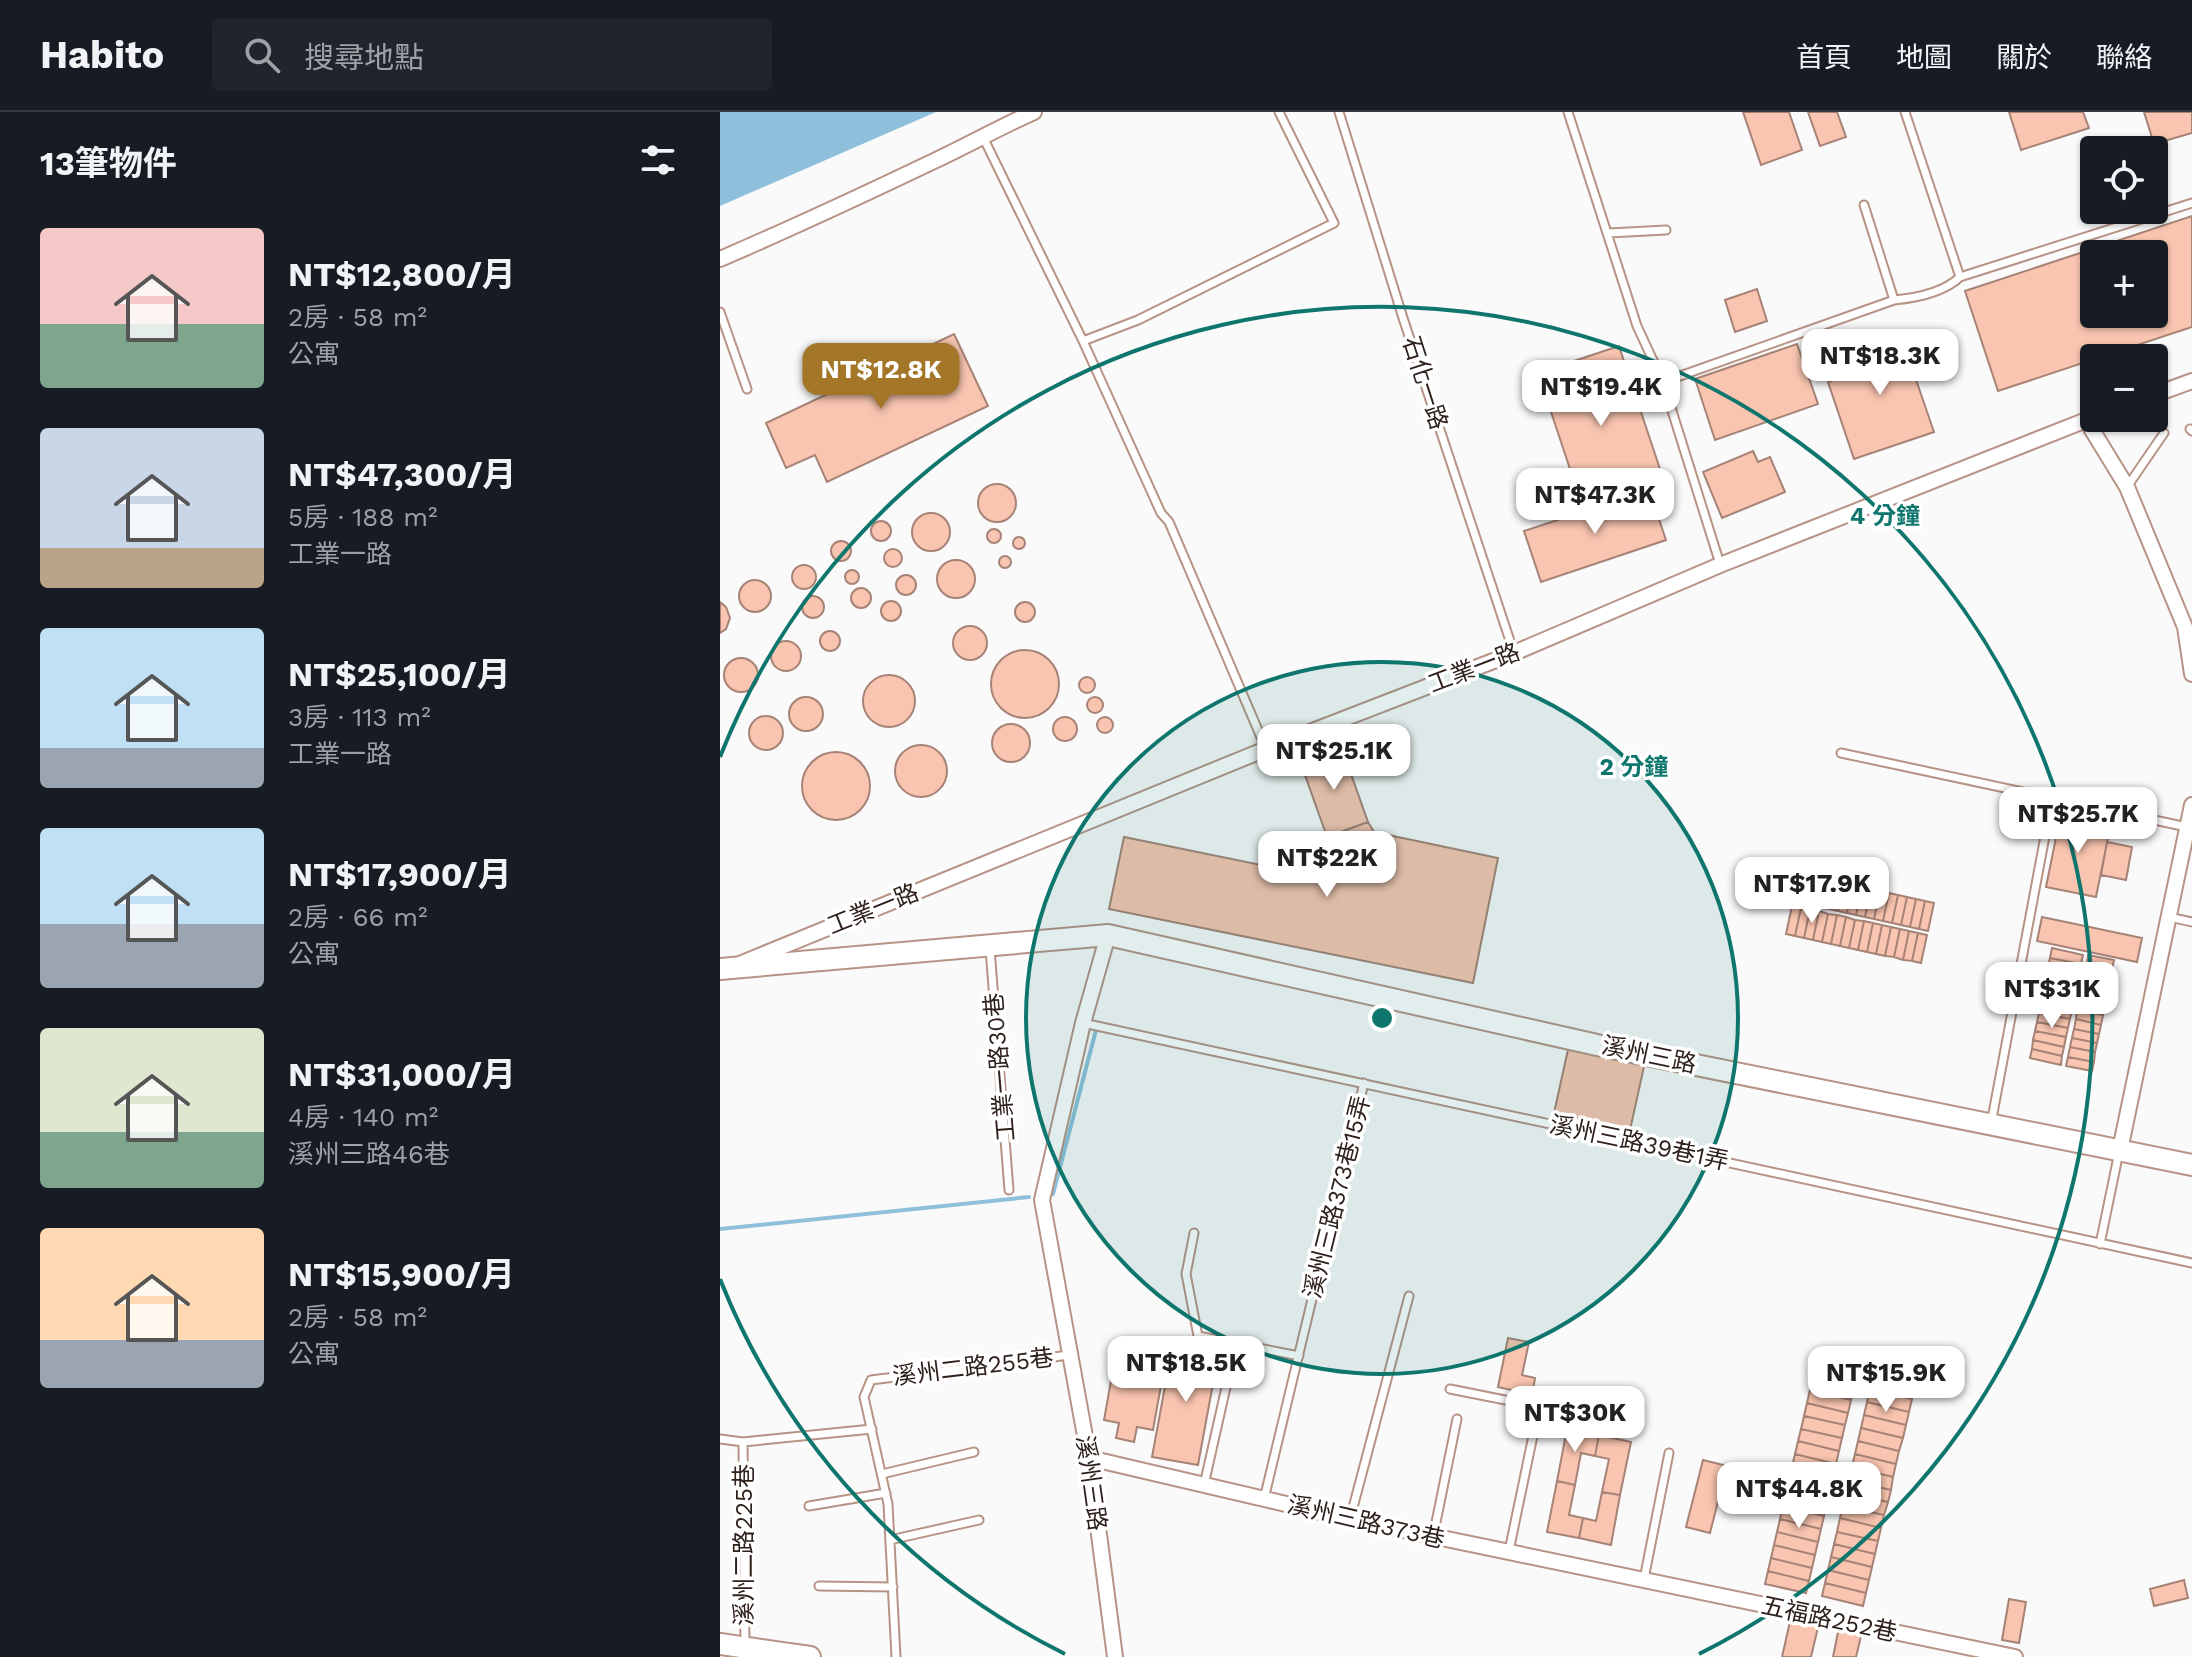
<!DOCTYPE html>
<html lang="zh-TW">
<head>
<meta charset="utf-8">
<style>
	:root { --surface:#171b24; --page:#20242c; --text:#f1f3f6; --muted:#9ea1a6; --line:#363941; --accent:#a37628 }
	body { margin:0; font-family:"Work Sans","Noto Sans TC",sans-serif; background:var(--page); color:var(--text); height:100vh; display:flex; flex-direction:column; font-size:30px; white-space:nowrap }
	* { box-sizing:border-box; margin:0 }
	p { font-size:26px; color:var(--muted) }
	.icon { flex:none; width:44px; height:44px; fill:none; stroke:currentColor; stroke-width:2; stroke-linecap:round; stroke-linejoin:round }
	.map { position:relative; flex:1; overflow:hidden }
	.details { display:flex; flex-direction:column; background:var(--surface); width:720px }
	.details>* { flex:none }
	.controls { position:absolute; left:1360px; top:24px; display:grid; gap:16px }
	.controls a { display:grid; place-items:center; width:88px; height:88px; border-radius:8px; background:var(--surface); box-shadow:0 2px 6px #0004; font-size:40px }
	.price { position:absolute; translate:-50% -68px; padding:0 18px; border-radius:16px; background:#fff; color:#222; font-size:26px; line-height:52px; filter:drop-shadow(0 2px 4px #0008) }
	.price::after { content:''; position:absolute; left:50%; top:48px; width:24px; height:18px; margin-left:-12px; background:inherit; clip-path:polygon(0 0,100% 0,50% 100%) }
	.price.selected { background:var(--accent); color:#fff }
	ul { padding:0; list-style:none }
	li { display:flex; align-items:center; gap:24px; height:200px; padding:0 40px }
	li span { display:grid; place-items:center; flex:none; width:224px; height:160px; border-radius:8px; color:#555 }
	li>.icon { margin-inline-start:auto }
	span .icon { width:96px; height:96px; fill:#fffc; stroke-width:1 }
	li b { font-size:34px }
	h2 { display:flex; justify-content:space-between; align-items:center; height:96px; padding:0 40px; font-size:34px }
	header { display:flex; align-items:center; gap:48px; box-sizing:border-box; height:112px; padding:0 40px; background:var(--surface); border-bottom:2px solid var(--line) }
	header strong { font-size:38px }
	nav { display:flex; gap:44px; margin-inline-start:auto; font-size:28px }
	.search { width:560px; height:72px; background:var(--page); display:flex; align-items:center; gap:20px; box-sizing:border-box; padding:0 28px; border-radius:8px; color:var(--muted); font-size:30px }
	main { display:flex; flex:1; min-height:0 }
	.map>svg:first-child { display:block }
	.water { fill:#8ec0dc }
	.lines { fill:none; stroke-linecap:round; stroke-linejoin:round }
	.stream { stroke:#8ec0dc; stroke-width:4 }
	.building { fill:#f9c5b0; stroke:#a68376; stroke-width:2; fill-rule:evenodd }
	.lane-casing { stroke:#b69385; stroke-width:11 }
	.street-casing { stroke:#b69385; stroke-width:18 }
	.secondary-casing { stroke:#b69385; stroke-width:24 }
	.lane { stroke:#fff; stroke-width:7 }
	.street { stroke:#fff; stroke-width:14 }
	.secondary { stroke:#fff; stroke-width:20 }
	.ring { fill:none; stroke:#0f766e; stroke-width:4 }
	.labels { text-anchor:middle; stroke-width:7; stroke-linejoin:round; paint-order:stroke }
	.street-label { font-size:24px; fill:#2e201b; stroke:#fff }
	.centre { fill:#0f766e; stroke:#fff; stroke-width:4 }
	.ring-label { font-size:24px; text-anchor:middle; font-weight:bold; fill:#0f766e; stroke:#fff; stroke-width:7; stroke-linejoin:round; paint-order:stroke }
</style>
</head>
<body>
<header>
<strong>Habito</strong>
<div class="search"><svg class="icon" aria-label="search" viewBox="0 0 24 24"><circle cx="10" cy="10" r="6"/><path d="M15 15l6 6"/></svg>搜尋地點</div>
<nav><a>首頁</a><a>地圖</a><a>關於</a><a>聯絡</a></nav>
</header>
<main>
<section class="details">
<h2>13筆物件<svg class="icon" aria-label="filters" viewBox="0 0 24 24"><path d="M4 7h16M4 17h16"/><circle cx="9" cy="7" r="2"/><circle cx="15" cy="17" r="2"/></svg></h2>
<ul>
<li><span style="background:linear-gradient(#f6c9c9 60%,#7fa58c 0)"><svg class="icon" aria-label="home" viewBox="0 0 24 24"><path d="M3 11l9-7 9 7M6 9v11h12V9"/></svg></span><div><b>NT$12,800/月</b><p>2房 · 58 m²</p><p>公寓</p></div></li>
<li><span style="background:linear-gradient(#c9d6e8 75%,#b9a48a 0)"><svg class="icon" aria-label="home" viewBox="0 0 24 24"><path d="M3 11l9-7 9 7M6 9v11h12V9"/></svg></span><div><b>NT$47,300/月</b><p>5房 · 188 m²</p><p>工業一路</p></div></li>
<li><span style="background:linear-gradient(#bfe0f5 75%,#9aa5b1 0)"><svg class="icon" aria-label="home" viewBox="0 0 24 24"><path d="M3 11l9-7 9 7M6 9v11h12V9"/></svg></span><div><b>NT$25,100/月</b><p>3房 · 113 m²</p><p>工業一路</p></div></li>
<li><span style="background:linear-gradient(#bfe0f5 60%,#9aa5b1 0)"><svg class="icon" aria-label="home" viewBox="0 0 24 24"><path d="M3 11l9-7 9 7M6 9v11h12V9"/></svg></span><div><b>NT$17,900/月</b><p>2房 · 66 m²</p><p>公寓</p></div></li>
<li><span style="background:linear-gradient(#dfe7d0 65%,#7fa58c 0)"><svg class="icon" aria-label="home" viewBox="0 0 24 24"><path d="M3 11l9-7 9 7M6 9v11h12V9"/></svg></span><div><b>NT$31,000/月</b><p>4房 · 140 m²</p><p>溪州三路46巷</p></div></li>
<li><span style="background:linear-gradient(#ffd9b3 70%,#9aa5b1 0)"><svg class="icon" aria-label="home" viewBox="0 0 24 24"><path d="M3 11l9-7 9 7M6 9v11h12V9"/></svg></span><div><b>NT$15,900/月</b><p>2房 · 58 m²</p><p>公寓</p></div></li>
</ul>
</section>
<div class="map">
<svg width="1472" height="1545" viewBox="0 0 1472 1545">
	<rect width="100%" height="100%" fill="#fafafa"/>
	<path class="water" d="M0,0H216L0,94Z"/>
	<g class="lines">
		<path class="stream" d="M333,1082L376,918
			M0,1117L309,1085"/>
	</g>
	<path class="building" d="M1023,0H1069L1082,38L1041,53Z
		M1088,0H1117L1126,25L1100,34Z
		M1289,0H1363L1369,16L1301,38Z
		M1424,0H1472V21L1434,32Z
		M1472,104V215L1278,279L1245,179ZM1374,142H1434V202H1374Z
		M1037,177L1047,209L1015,220L1005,188Z
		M1179,218L1214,320L1134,347L1108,270L1130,262L1122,237Z
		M234,222L268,294L107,370L95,343L66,356L46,311Z
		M1077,232L1098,292L995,328L975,267Z
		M899,234L942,363L926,368L929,378L864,399L818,261Z
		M1033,339L1038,350L1050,345L1065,380L1002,406L983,360Z
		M258 391a19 19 0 1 1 38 0a19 19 0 1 1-38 0Z
		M929,378L946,428L821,470L804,419Z
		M192 420a19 19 0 1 1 38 0a19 19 0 1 1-38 0Z
		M151 419a10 10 0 1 1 20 0a10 10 0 1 1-20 0Z
		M267 424a7 7 0 1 1 14 0a7 7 0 1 1-14 0Z
		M293 431a6 6 0 1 1 12 0a6 6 0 1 1-12 0Z
		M111 439a10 10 0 1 1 20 0a10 10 0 1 1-20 0Z
		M164 446a9 9 0 1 1 18 0a9 9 0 1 1-18 0Z
		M279 450a6 6 0 1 1 12 0a6 6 0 1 1-12 0Z
		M217 467a19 19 0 1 1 38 0a19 19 0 1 1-38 0Z
		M72 465a12 12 0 1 1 24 0a12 12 0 1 1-24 0Z
		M125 465a7 7 0 1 1 14 0a7 7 0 1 1-14 0Z
		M176 473a10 10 0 1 1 20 0a10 10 0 1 1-20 0Z
		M19 484a16 16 0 1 1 32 0a16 16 0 1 1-32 0Z
		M131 486a10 10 0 1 1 20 0a10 10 0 1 1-20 0Z
		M82 495a11 11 0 1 1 22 0a11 11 0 1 1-22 0Z
		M161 499a10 10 0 1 1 20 0a10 10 0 1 1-20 0Z
		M0,490L6,495L10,506L6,517L0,521Z
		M295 500a10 10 0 1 1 20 0a10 10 0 1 1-20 0Z
		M233 531a17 17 0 1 1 34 0a17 17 0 1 1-34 0Z
		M100 529a10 10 0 1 1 20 0a10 10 0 1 1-20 0Z
		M51 544a15 15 0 1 1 30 0a15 15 0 1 1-30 0Z
		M271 572a34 34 0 1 1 68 0a34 34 0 1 1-68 0Z
		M4 563a17 17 0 1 1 34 0a17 17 0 1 1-34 0Z
		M143 589a26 26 0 1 1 52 0a26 26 0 1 1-52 0Z
		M359 573a8 8 0 1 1 16 0a8 8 0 1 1-16 0Z
		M367 593a8 8 0 1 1 16 0a8 8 0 1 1-16 0Z
		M69 602a17 17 0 1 1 34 0a17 17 0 1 1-34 0Z
		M29 621a17 17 0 1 1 34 0a17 17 0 1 1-34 0Z
		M377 613a8 8 0 1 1 16 0a8 8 0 1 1-16 0Z
		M333 617a12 12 0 1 1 24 0a12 12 0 1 1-24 0Z
		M272 631a19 19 0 1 1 38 0a19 19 0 1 1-38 0Z
		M175 659a26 26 0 1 1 52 0a26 26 0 1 1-52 0Z
		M621,634L648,710L607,725L580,649Z
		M82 674a34 34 0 1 1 68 0a34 34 0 1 1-68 0Z
		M1341,701L1391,711L1376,785L1326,775Z
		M648,710L654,720L778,746L753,871L389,797L404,725L605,766L611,734L607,725Z
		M1387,730L1412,735L1406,768L1381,763Z
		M1079,761L1088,763L1082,792L1073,790Z
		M1088,763L1097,765L1091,793L1082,792Z
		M1097,765L1106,767L1100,796L1091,793Z
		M1106,767L1115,769L1109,797L1100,796Z
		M1115,769L1124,771L1118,799L1109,797Z
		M1124,771L1133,773L1127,801L1118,799Z
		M1133,773L1142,775L1136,803L1127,801Z
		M1142,775L1151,777L1145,805L1136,803Z
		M1151,777L1160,779L1154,807L1145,805Z
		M1160,779L1169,781L1163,809L1154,807Z
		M1169,781L1178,783L1172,811L1163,809Z
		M1178,783L1187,785L1181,813L1172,811Z
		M1187,785L1196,787L1190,815L1181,813Z
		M1196,787L1205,789L1199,817L1190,815Z
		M1205,789L1214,791L1208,819L1199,817Z
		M1072,794L1081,796L1075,824L1066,822Z
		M1081,796L1090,798L1084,826L1075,824Z
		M1090,798L1099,799L1093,828L1084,826Z
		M1099,799L1108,802L1102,830L1093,828Z
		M1108,802L1117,803L1111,832L1102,830Z
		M1117,803L1126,805L1120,834L1111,832Z
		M1126,805L1135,808L1129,836L1120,834Z
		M1322,805L1422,826L1417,850L1317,829Z
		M1135,808L1144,809L1138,838L1129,836Z
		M1144,809L1153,811L1147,840L1138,838Z
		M1153,811L1162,813L1156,842L1147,840Z
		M1162,813L1171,815L1165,844L1156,842Z
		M1171,815L1180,817L1174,845L1165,844Z
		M1180,817L1189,819L1183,848L1174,845Z
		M1189,819L1198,821L1192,849L1183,848Z
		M1198,821L1207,823L1201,851L1192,849Z
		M1332,836L1363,843L1361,852L1330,846Z
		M1368,843L1394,848L1392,857L1367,852Z
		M1330,846L1361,852L1359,861L1328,855Z
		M1367,852L1392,857L1390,866L1365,861Z
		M1328,855L1359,861L1357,870L1326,864Z
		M1365,861L1390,866L1388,876L1363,870Z
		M1326,864L1357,870L1355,879L1325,873Z
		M1363,870L1388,876L1387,885L1361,880Z
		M1325,873L1355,879L1353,889L1323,882Z
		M1361,880L1387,885L1385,894L1359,889Z
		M1323,882L1353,889L1352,898L1321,892Z
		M1359,889L1385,894L1383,903L1357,898Z
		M1321,892L1352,898L1350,907L1319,901Z
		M1357,898L1383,903L1381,913L1356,907Z
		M1319,901L1350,907L1348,916L1317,910Z
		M1356,907L1381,913L1379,922L1354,917Z
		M1317,910L1348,916L1346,925L1315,919Z
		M1354,917L1379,922L1377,931L1352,926Z
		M1315,919L1346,925L1344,935L1313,928Z
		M1352,926L1377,931L1375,940L1350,935Z
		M1313,928L1344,935L1342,944L1312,937Z
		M849,933L925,950L910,1018L834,1001Z
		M1350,935L1375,940L1374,950L1348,945Z
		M1312,937L1342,944L1341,953L1310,946Z
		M1348,945L1374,950L1372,959L1346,954Z
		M788,1226L809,1230L802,1263L815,1266L812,1283L778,1275Z
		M453,1231L499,1239L478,1353L432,1345Z
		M396,1241L445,1251L433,1318L417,1315L414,1330L396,1326L399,1311L384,1308Z
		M1093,1265L1134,1275L1131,1288L1090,1278Z
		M1150,1277L1192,1287L1189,1300L1147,1290Z
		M1090,1278L1131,1288L1128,1301L1087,1291Z
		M1147,1290L1189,1300L1186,1313L1144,1303Z
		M1087,1291L1128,1301L1125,1313L1084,1304Z
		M1144,1303L1186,1313L1183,1326L1141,1316Z
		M1084,1304L1125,1313L1122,1326L1081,1317Z
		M1141,1316L1183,1326L1179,1339L1138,1329Z
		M847,1317L879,1323L875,1344L861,1341L855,1373L837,1369Z
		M1081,1317L1122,1326L1119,1339L1078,1329Z
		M879,1323L911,1330L900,1383L882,1380L889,1347L875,1344Z
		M1078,1329L1119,1339L1116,1352L1075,1342Z
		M1138,1329L1179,1339L1176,1352L1135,1342Z
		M1075,1342L1116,1352L1113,1365L1072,1355Z
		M1135,1342L1176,1352L1173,1365L1132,1355Z
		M983,1348L1007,1354L990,1421L966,1415Z
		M1072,1355L1113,1365L1110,1378L1069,1368Z
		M1132,1355L1173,1365L1171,1378L1129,1368Z
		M1069,1368L1110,1378L1107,1391L1066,1381Z
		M1129,1368L1171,1378L1168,1390L1126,1381Z
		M837,1369L855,1373L849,1403L863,1406L859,1426L827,1420Z
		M882,1380L900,1383L891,1433L859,1426L863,1406L876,1409Z
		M1066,1381L1107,1391L1104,1404L1063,1394Z
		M1126,1381L1168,1390L1164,1403L1123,1394Z
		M1063,1394L1104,1404L1101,1417L1060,1407Z
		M1123,1394L1164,1403L1161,1416L1120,1406Z
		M1120,1406L1161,1416L1158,1429L1117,1420Z
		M1060,1407L1101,1417L1098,1430L1057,1420Z
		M1057,1420L1098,1430L1095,1443L1054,1433Z
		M1117,1420L1158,1429L1155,1442L1114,1432Z
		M1114,1432L1155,1442L1152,1455L1111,1445Z
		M1054,1433L1095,1443L1092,1456L1051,1446Z
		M1111,1445L1152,1455L1149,1468L1108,1458Z
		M1051,1446L1092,1456L1089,1469L1048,1459Z
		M1108,1458L1149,1468L1146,1481L1105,1471Z
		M1048,1459L1089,1469L1086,1481L1045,1472Z
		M1464,1468L1468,1486L1434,1494L1430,1477Z
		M1105,1471L1146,1481L1143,1494L1102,1484Z
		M1289,1487L1306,1490L1299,1531L1282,1528Z
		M1071,1505L1099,1511L1091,1545H1062Z
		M1119,1515L1142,1520L1136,1545H1113Z"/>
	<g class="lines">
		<defs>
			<path id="lane" d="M619,0L683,206L794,541
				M848,0L917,214L943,270L1000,452
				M1185,0L1240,165
				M263,25L363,229L441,401L449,410L546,637
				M1144,93L1174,188
				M889,121L946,118
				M0,200L27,277
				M363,229L418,208L614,111L559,0
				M943,270L1174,188C1196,186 1224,180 1240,165L1472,91
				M1470,317L1472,319
				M1407,375L1444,321
				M1121,641L1467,715
				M1449,805L1472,810
				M270,837L289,1078
				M363,911L1472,1151
				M1271,1012L1332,687
				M474,1121L466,1162L478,1224L579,1244
				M1380,1132L1399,1040
				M730,1277L855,1302
				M0,1327L23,1330L152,1317
				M23,1330L25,1534
				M162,1362L254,1340
				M484,1373L516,1231
				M544,1387L644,971
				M89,1394L166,1381
				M630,1407L689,1184
				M713,1425L737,1307
				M170,1428L259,1408
				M789,1439L819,1295
				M924,1467L949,1341
				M99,1474L173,1475
				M176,1545L168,1392L144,1285L151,1268L349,1243"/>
			<path id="street" d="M0,147C72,116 143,83 214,49C248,33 280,15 314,0
				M1434,283L1472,269
				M1366,308L1407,375L1465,515L1472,562
				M388,823L363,911L322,1088L369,1346L395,1545
				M22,851L546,637L794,541L1000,453L1374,305
				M1400,1038L1472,693
				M369,1346L630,1407L1295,1545"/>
			<path id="secondary" d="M0,857L388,823L877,933L1472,1053
				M0,1532L90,1545"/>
		</defs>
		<use href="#lane" class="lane-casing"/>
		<use href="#street" class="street-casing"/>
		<use href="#secondary" class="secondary-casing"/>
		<use href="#lane" class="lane"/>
		<use href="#street" class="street"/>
		<use href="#secondary" class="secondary"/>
	</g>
	<circle cx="662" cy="906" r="356" fill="#0f766e" fill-opacity=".12"/>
	<g class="ring">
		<circle cx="662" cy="906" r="356"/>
		<path d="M345 1542A711 711 0 0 1 0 1167M0 645A711 711 0 1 1 979 1542"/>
	</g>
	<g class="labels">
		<g class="street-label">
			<text transform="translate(705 271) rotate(72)" y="8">石化一路</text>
			<text transform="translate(754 556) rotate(-21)" y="8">工業一路</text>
			<text transform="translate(153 797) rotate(-22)" y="8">工業一路</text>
			<text transform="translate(929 943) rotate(12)" y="8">溪州三路</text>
			<text transform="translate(280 955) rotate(-95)" y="8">工業一路30巷</text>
			<text transform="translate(919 1031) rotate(12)" y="8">溪州三路39巷1弄</text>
			<text transform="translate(617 1085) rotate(-76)" y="8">溪州三路373巷15弄</text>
			<text transform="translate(253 1255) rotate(-7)" y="8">溪州二路255巷</text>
			<text transform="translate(371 1371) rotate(82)" y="8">溪州三路</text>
			<text transform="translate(646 1410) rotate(13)" y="8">溪州三路373巷</text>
			<text transform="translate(24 1433) rotate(-90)" y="8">溪州二路225巷</text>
			<text transform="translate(1109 1507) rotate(12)" y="8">五福路252巷</text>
		</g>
	</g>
	<circle cx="662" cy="906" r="12" class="centre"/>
	<g class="ring-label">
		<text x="1165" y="412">4 分鐘</text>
		<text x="914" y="663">2 分鐘</text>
	</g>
</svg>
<div class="controls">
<a><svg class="icon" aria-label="locate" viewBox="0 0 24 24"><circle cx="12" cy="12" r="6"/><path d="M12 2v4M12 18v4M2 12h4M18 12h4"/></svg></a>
<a>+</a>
<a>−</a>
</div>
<b class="price" style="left:1160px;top:285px">NT$18.3K</b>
<b class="price selected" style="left:161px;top:299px">NT$12.8K</b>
<b class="price" style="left:881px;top:316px">NT$19.4K</b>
<b class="price" style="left:875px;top:424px">NT$47.3K</b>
<b class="price" style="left:614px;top:680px">NT$25.1K</b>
<b class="price" style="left:1358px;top:743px">NT$25.7K</b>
<b class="price" style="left:607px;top:787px">NT$22K</b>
<b class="price" style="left:1092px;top:813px">NT$17.9K</b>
<b class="price" style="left:1332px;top:918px">NT$31K</b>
<b class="price" style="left:466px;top:1292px">NT$18.5K</b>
<b class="price" style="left:1166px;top:1302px">NT$15.9K</b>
<b class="price" style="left:855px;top:1342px">NT$30K</b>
<b class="price" style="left:1079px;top:1418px">NT$44.8K</b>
</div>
</main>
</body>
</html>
